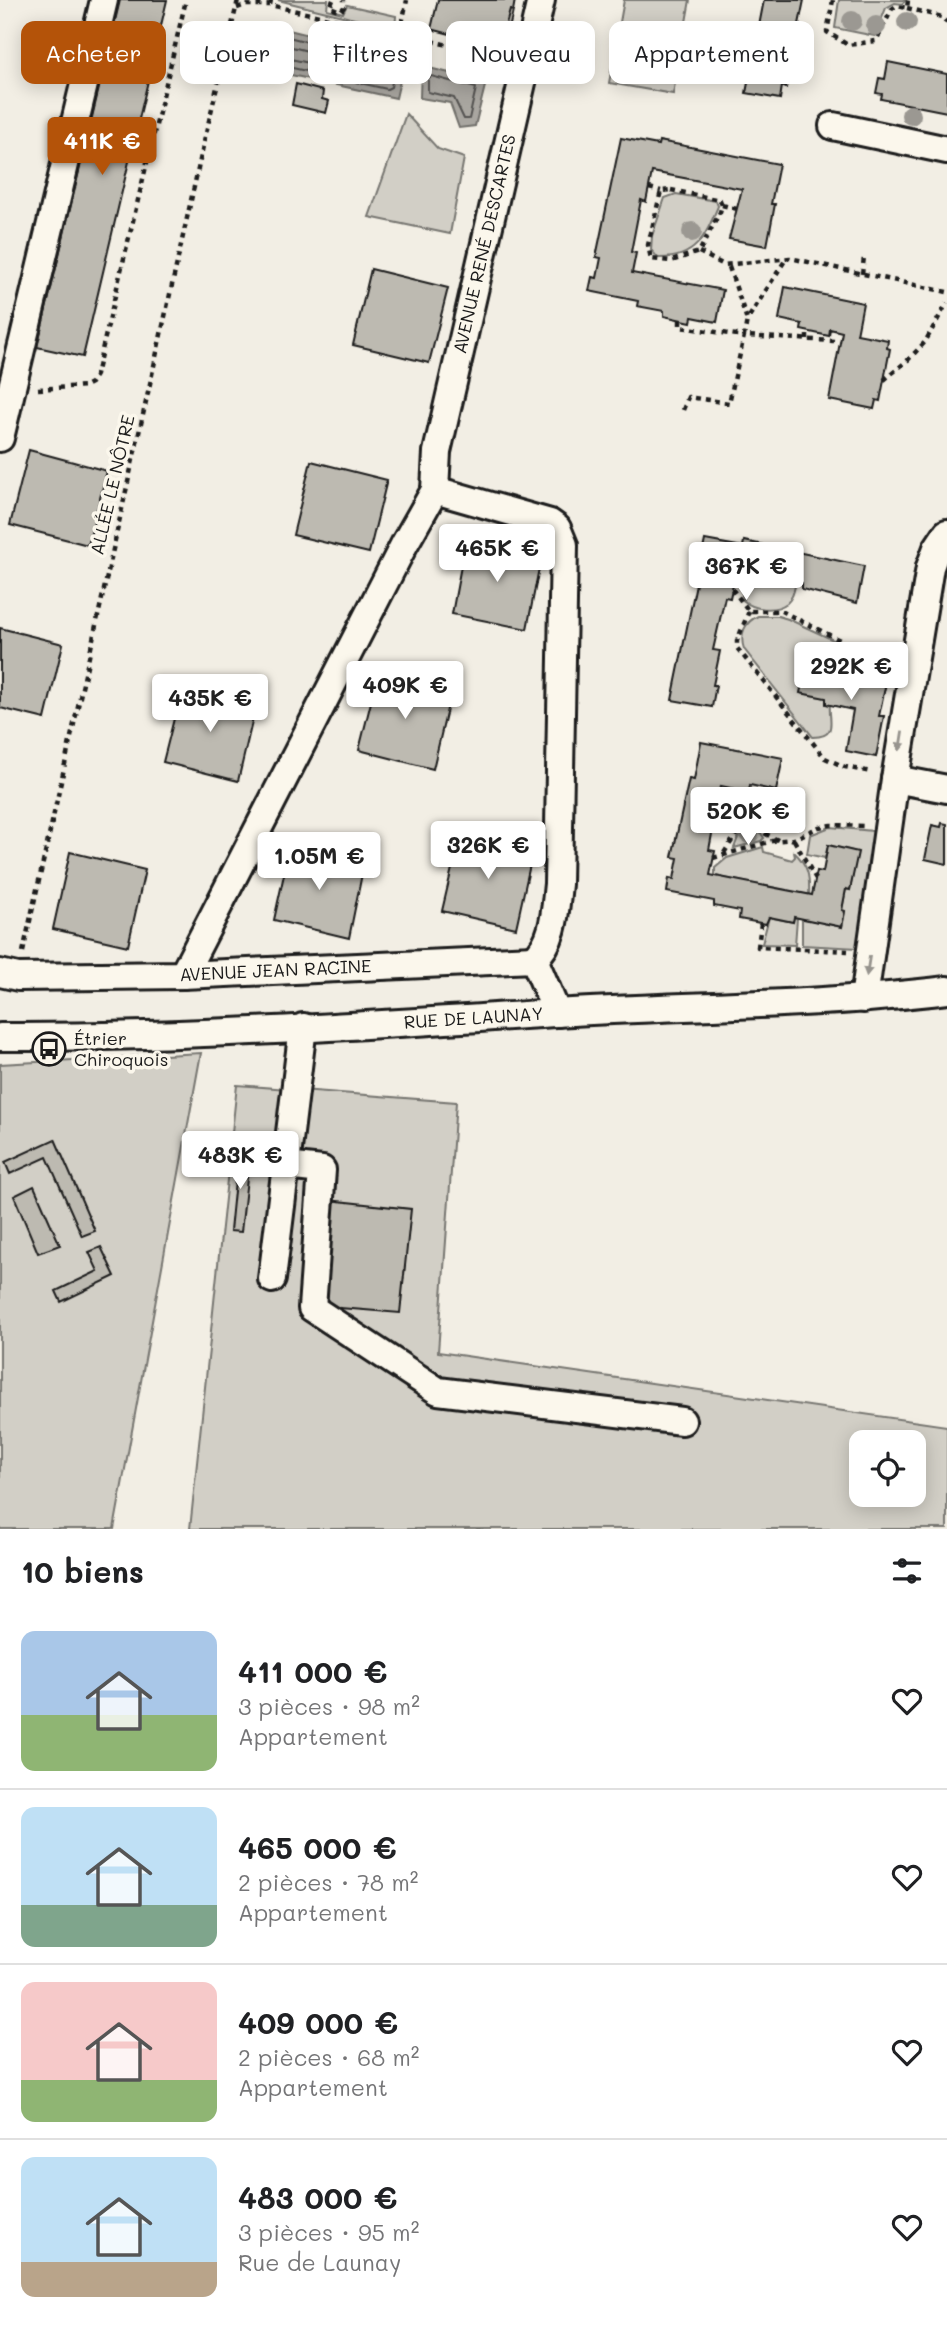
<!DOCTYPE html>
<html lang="fr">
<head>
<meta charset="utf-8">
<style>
	:root { --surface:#fff; --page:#f6f6f6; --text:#202124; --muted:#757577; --line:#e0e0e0; --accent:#b45309 }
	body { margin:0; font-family:Mali,sans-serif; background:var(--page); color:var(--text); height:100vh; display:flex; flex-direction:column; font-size:26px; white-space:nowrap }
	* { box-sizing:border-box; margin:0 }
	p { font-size:23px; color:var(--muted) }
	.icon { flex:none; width:38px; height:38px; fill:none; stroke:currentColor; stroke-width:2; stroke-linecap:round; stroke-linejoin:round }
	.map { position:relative; height:1529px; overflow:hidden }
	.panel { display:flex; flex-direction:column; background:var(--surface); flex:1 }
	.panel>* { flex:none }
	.guide { position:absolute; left:21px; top:21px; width:906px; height:63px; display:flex; gap:14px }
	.buttons { position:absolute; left:849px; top:1430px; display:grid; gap:14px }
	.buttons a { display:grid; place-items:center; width:77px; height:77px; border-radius:14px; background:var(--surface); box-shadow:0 4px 18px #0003; font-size:35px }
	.price { position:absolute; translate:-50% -60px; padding:0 16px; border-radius:7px; background:#fff; color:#222; font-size:23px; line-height:46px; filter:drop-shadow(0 2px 4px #0008) }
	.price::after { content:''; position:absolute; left:50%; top:42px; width:21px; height:16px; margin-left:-10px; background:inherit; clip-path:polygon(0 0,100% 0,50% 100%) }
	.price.current { background:var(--accent); color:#fff }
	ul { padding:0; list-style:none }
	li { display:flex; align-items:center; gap:21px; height:175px; padding:0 21px }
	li+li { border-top:2px solid var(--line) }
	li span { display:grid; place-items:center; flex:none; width:196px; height:140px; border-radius:14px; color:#555 }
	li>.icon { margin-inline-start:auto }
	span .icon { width:84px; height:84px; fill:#fffc; stroke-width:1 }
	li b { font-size:30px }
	h2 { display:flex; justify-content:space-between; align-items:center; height:84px; padding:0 21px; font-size:30px }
	.pill { padding:0 24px; border-radius:14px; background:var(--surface); box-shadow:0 4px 18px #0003; font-size:24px; line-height:63px }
	.pill.current { background:var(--accent); color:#fff }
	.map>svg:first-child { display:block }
	.green { fill:#d2cfc6; stroke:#777671; stroke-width:2; fill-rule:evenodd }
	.water { fill:#a9a6a0; stroke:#716f6b; stroke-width:2 }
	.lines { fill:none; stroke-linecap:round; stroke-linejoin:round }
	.shore { stroke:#545351; stroke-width:2 }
	.building { fill:#bdbab1; stroke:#1c1c1c; stroke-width:2 }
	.minor-casing { stroke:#1c1c1c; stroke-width:32 }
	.path { stroke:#1c1c1c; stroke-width:4.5; stroke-dasharray:5 5; stroke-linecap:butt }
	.minor { stroke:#fbf7ec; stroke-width:26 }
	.tree { fill:#9b9892 }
	.oneway { fill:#97948e }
	.labels { text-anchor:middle; stroke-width:7; stroke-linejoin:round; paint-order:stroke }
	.street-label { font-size:18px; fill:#1c1c1c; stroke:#fbf7ec }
	.poi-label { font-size:18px; fill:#1c1c1c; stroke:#fbf7ec; text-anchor:start }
</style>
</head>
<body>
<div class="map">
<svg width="947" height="1529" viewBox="0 0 947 1529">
	<rect width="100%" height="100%" fill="#f2eee4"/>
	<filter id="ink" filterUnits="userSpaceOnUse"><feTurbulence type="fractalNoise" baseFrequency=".0143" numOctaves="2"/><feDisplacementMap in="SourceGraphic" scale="14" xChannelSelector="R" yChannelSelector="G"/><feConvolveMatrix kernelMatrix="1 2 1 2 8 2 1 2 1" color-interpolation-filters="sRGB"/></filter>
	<g filter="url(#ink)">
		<path class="green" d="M278,0H328L327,9L343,13L347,5L396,16L395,29Z
			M624,0H690L673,94L609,83Z
			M839,0H906L902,4L895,3L886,8L875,36L835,28Z
			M406,114L438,149L464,158L450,234L369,217Z
			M676,194L716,201L718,206C705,237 696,259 658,258L651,250L652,236L665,198Z
			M736,570L796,582C794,590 793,598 787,603C775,612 753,610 743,600L740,583L733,582Z
			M758,616H778L788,619L857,651L903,664L901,677L889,676L887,678L807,661L801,693L826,698V704L830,705C828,718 839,737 813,737L744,649C739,634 745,622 758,616Z
			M748,812L764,838L761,841L734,848Z
			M830,827L873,831L858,948L802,945V918L842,927L845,912L842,910L846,889L850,890L857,852L828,845L825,858L807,854L810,835Z
			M763,847L764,852L792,860L795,857L794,852C808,865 810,876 809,895L715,876V868L727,858Z
			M769,917L793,922L794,917L797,918L795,945L762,944Z
			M201,1053L114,1529H0V1064Z
			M237,1085L456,1102L438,1352L947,1426V1529H190ZM861,1442H914V1494H861Z"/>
		<path class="water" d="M269,25L405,59L396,98L259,68Z
			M421,66L486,82L475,126L459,128L450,103L420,98Z"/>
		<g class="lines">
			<path class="shore" d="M277,34L393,64L395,67L391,87L387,89L270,63L268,59L274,37Z
				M284,45L383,70L384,76L380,78L281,57L279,53L281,46Z
				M431,76L476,88L469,119H464L454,98L428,92V79Z"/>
		</g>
		<path class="building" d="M120,0H167L83,357L37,347Z
			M438,0H515L513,11L510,10L500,47L431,29Z
			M764,0H804L786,88L782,86L780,99L746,93Z
			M510,10L513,11L505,48L500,47Z
			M888,62L947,74V112L881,99L882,94L876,93L879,78L885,79Z
			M296,84L323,91L322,99L329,101L326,113L292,105Z
			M621,138L658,145L659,141L779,164L771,204H775L767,246L729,239L742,189L652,172L646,202L641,200L631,252L636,253L632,273L723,290L717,322L692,317L691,322L664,316V311L637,306L638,301L589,291L592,277L597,278L601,258L596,257Z
			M371,269L448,288L429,363L353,345Z
			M785,287L863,303L857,334L888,340L887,348L890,349L880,401L876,400L874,409L829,400L842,332L830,329L829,336L801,330L802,324L779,319Z
			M29,450L107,471L88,545L10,525Z
			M311,461L387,480L369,553L293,535Z
			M466,539L542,553L527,629L452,614Z
			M705,540L743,547L744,541L864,566L857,603L802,589V583L736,570L730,598L725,597L713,650L720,651L713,685H716L712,707L672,700Z
			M0,628L63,644L45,719L0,708Z
			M807,661L887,678L879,716H884L876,757L846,751L853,710L826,704V698L800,693Z
			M378,674L451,692L433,769L359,750Z
			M182,687L256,705L238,781L163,762Z
			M701,742L783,758L776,791L750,785L749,792L721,786L709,850L715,851L710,875L812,895L817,871L823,872L828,845L858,852L850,890L846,889L842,910L845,911L842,927L794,917L793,922L769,917L766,924L739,919L740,911L714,906V901L667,892L669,878L674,879L678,858L672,857L689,779L694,780Z
			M942,823L947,824V864L925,859L932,825L941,827Z
			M460,834L533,851L516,928L442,911Z
			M290,847L364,864L349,938L274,920Z
			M70,852L145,870L128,946L53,929Z
			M55,1139L95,1231L82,1236L47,1157L10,1174L5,1162Z
			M238,1151H250L241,1232L230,1231Z
			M34,1186L60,1245L38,1253L14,1196Z
			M328,1200L411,1209L400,1313L316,1306Z
			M101,1247L115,1276L61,1302L56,1291L98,1271L89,1252Z"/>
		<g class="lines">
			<defs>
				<g id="minor">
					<path d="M833,126L947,150"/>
					<path d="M0,438L104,0"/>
					<path d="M435,490L550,523L557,528L564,545L558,884C555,910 555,941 534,959"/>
					<path d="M895,779L947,789"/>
					<path d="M534,959L557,1013"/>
					<path id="s1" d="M0,973L18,977L183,975L534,959"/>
					<path id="s2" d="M183,975L405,543L435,490L437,452L541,0"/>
					<path d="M864,999L895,779L930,567L937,548L947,533"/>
					<path id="s3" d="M0,1037C184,1038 372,1025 556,1013C686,1005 817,1006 947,990"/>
					<path d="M286,1166L322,1170L312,1308L438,1391L682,1421"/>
					<path d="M272,1279L303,1027"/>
				</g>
			</defs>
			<use href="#minor" class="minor-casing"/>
			<path class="path" d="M271,0L270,5L502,57
				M333,0L330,7L341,11L344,7V0
				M833,0L827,32L848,45L876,41L892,9L896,6L907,8L908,0
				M237,8L246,5H270
				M907,8L942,17L947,23
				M400,33L407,0
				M649,188L661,191
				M671,190L720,200L722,205L720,212L699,252L671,261L651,259L648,245L661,191Z
				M722,205L737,209
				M699,252L724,265L790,258L947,292
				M729,267L747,320L786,259
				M862,274L864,257
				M680,320V327L744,336L747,320
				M807,340V331
				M884,380L907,361L925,342L947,303
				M38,389L85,386L91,383L96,375L186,0
				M683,410L688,397L729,403L744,336L834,341
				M732,589L749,611H781L866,653L892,658
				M749,611L737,641V648L825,758L845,767L871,772
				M740,790L761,828L766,834L778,840
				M794,840L816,879
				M724,853L743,824L746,802
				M713,858L772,841L794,839L819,827L831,825L866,826
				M761,923L758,947L848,951
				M23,952L206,133L238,0"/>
			<use href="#minor" class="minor"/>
		</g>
		<g class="tree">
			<circle cx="852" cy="21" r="10"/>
			<circle cx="907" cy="22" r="10"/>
			<circle cx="876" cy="26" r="10"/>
			<circle cx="911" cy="115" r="10"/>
			<circle cx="692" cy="232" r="10"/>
			<circle cx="749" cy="834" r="10"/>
		</g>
		<defs><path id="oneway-solid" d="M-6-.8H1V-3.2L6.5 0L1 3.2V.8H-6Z" transform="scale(1.75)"/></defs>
		<g class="oneway">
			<use href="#oneway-solid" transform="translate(901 741) rotate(99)"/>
			<use href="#oneway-solid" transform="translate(868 966) rotate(99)"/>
		</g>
	</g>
	<defs>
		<symbol id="bus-ring" viewBox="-11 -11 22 22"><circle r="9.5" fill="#fbf7ec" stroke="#1c1c1c" stroke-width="1.5"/><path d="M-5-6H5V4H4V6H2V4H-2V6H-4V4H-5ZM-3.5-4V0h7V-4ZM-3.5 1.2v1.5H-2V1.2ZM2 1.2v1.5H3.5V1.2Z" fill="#1c1c1c"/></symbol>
	</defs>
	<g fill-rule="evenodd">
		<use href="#bus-ring" x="30" y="1030" width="38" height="38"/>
	</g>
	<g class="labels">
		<g class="street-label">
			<text dy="6" stroke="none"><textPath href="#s2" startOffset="798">AVENUE RENÉ DESCARTES</textPath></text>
			<text transform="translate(113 485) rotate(-77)" y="6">ALLÉE LE NÔTRE</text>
			<text dy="6" stroke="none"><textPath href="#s1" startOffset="276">AVENUE JEAN RACINE</textPath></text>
			<text dy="6" stroke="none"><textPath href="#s3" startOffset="474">RUE DE LAUNAY</textPath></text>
		</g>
		<g class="poi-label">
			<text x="74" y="1045">Étrier<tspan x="74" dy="21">Chiroquois</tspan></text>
		</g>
	</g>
</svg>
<div class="buttons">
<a><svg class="icon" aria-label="locate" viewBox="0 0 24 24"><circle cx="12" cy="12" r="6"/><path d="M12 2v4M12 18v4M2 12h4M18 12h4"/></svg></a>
</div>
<b class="price current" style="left:102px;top:177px">411K €</b>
<b class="price" style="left:497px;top:584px">465K €</b>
<b class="price" style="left:746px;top:602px">367K €</b>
<b class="price" style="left:851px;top:702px">292K €</b>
<b class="price" style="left:405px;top:721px">409K €</b>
<b class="price" style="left:210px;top:734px">435K €</b>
<b class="price" style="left:748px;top:847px">520K €</b>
<b class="price" style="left:488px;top:881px">326K €</b>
<b class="price" style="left:319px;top:892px">1.05M €</b>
<b class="price" style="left:240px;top:1191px">483K €</b>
<div class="guide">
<a class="pill current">Acheter</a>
<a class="pill">Louer</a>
<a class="pill">Filtres</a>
<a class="pill">Nouveau</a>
<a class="pill">Appartement</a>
</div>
</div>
<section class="panel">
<h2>10 biens<svg class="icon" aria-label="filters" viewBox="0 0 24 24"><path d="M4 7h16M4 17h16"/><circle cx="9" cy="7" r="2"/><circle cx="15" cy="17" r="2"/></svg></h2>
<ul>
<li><span style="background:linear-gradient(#a9c7e8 60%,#8fb573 0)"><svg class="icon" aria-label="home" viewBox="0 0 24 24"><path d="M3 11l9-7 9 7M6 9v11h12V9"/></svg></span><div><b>411 000 €</b><p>3 pièces · 98 m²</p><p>Appartement</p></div><svg class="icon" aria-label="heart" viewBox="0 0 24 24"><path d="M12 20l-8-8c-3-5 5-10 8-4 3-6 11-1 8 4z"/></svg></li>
<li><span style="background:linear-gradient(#bfe0f5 70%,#7fa58c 0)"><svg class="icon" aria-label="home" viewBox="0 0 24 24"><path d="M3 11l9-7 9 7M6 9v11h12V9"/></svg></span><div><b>465 000 €</b><p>2 pièces · 78 m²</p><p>Appartement</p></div><svg class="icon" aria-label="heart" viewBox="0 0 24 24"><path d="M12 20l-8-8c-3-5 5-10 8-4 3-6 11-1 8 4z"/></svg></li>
<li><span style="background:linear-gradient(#f6c9c9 70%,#8fb573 0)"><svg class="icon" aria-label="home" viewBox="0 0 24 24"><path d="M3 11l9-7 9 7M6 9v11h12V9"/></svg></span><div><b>409 000 €</b><p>2 pièces · 68 m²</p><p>Appartement</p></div><svg class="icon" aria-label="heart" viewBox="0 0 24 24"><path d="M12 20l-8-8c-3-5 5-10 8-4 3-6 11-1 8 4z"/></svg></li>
<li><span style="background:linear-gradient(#bfe0f5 75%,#b9a48a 0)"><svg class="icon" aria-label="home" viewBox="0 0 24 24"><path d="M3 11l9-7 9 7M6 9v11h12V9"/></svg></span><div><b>483 000 €</b><p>3 pièces · 95 m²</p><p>Rue de Launay</p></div><svg class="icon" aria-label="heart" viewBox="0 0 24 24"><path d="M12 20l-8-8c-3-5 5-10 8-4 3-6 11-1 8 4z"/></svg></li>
</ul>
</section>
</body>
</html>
